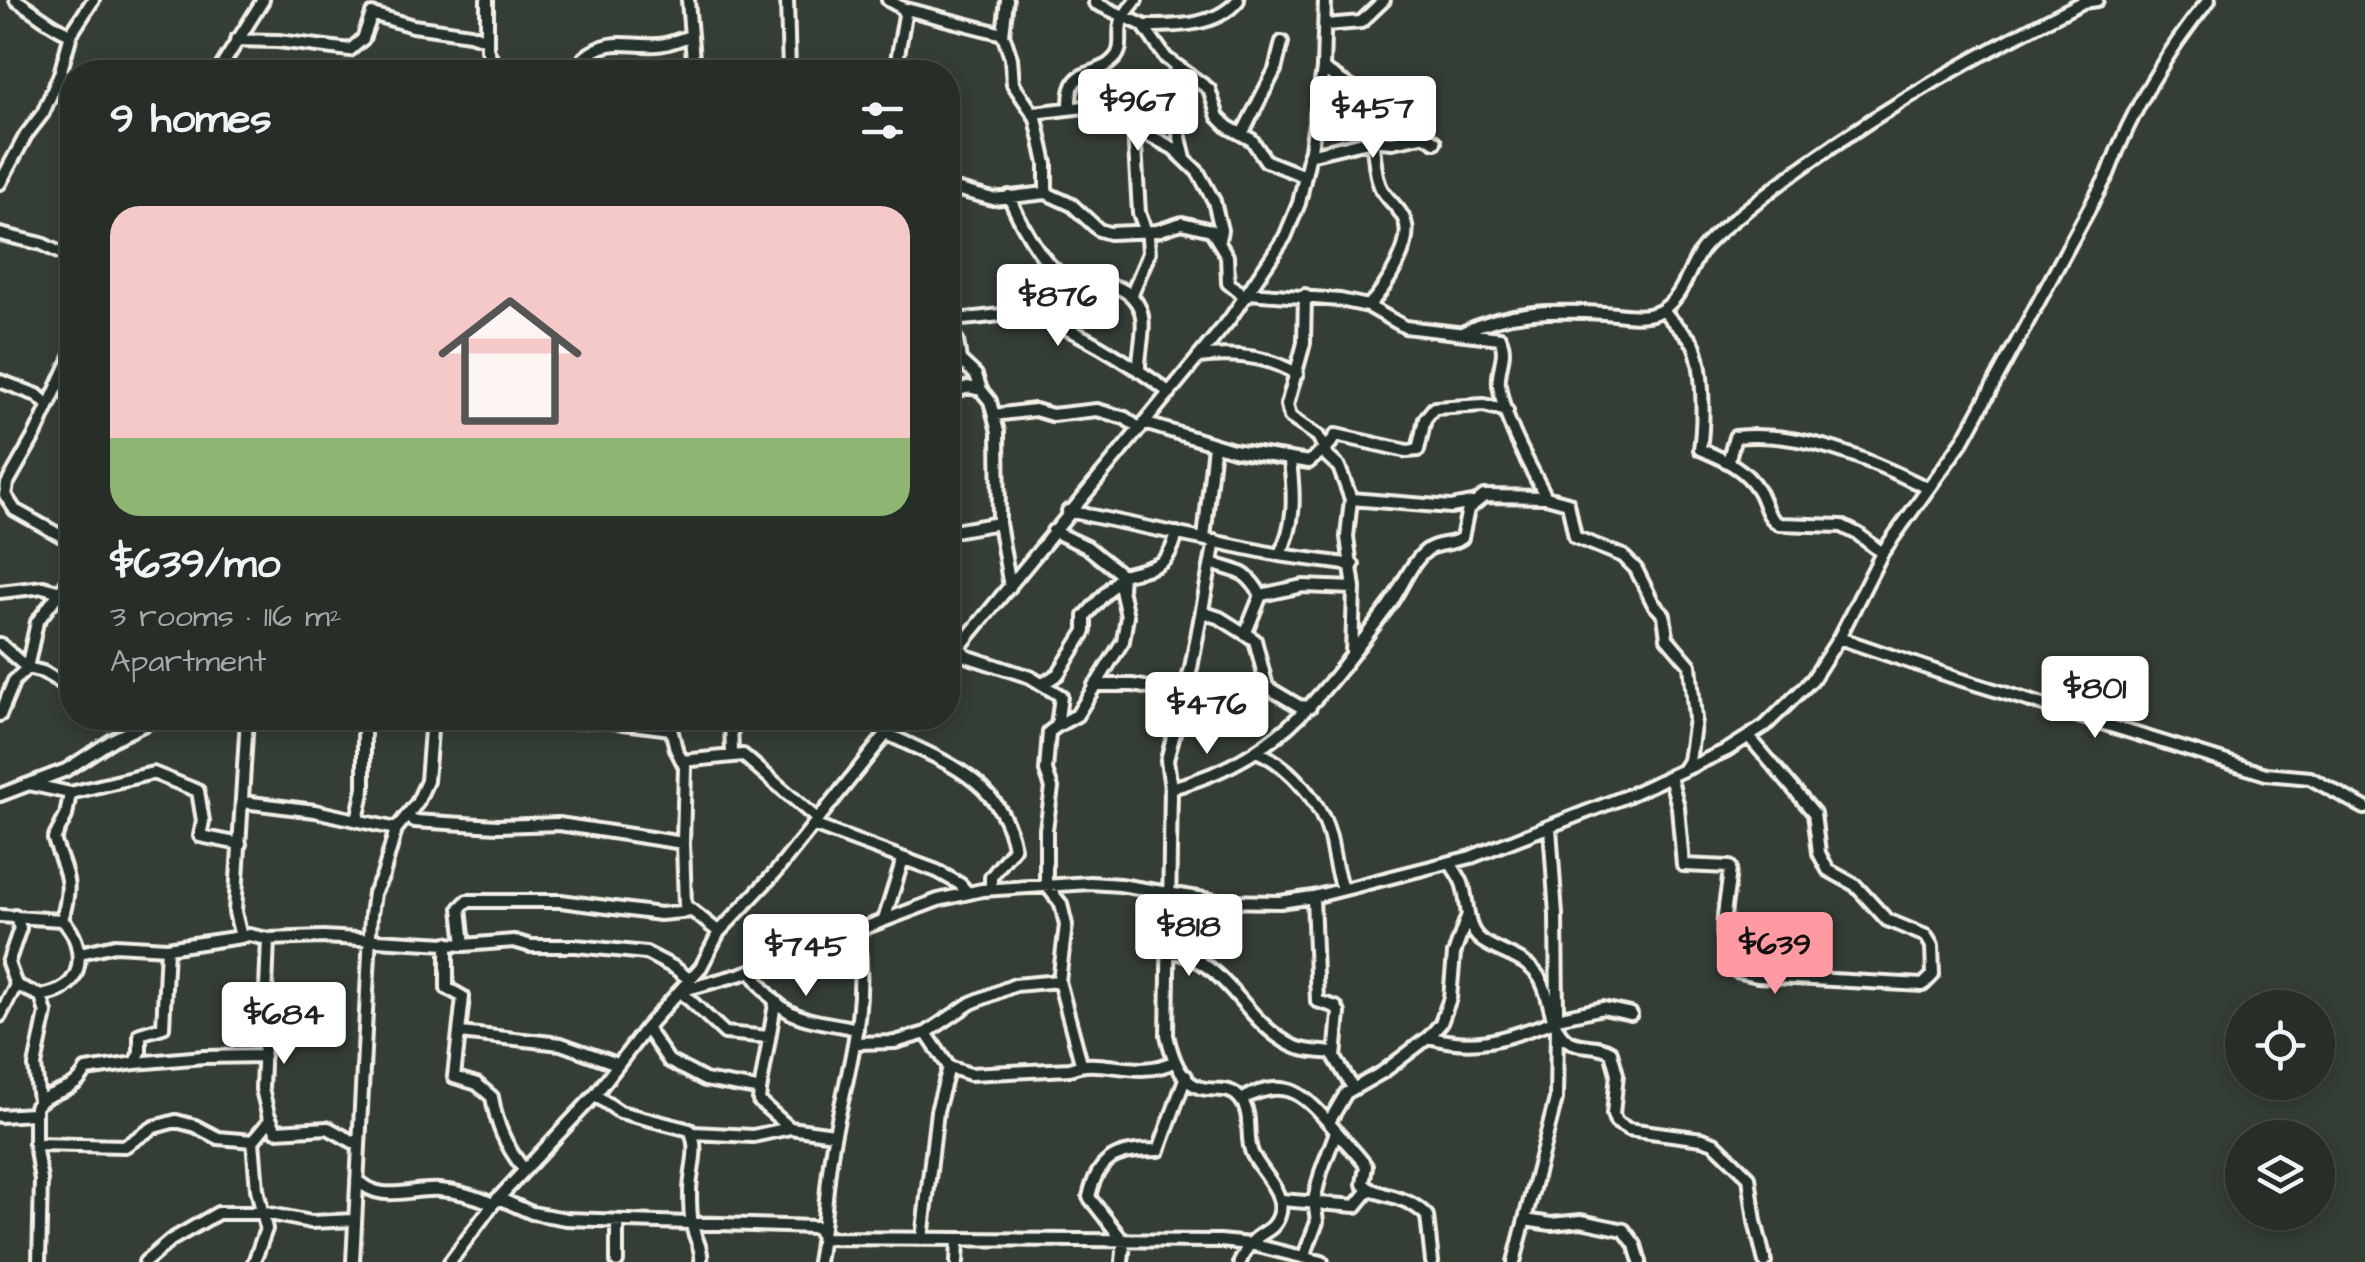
<!DOCTYPE html>
<html lang="en">
<head>
<meta charset="utf-8">
<style>
	:root { --surface:#272e28; --page:#2f3630; --text:#f1f3f6; --muted:#a4a8a8; --line:#434a45; --accent:#ff9aa2 }
	body { margin:0; font-family:"Architects Daughter",sans-serif; background:var(--page); color:var(--text); height:100vh; display:flex; flex-direction:column; font-size:38px; white-space:nowrap }
	* { box-sizing:border-box; margin:0 }
	p { font-size:32px; color:var(--muted) }
	.icon { flex:none; width:55px; height:55px; fill:none; stroke:currentColor; stroke-width:2; stroke-linecap:round; stroke-linejoin:round }
	.map { position:relative; flex:1; overflow:hidden }
	.side { position:absolute; left:60px; top:60px; width:900px; height:670px; display:flex; flex-direction:column; background:var(--surface); border-radius:40px; box-shadow:0 5px 15px #0003,0 0 0 2px var(--line) }
	.side>* { flex:none }
	.controls { position:absolute; left:2225px; top:990px; display:grid; gap:20px }
	.controls a { display:grid; place-items:center; width:110px; height:110px; border-radius:50%; background:var(--surface); box-shadow:0 5px 15px #0003,0 0 0 2px var(--line); font-size:50px }
	.price { position:absolute; translate:-50% -85px; padding:0 22px; border-radius:10px; background:#fff; color:#222; font-size:32px; line-height:65px; filter:drop-shadow(0 2px 5px #0008) }
	.price::after { content:''; position:absolute; left:50%; top:60px; width:30px; height:22px; margin-left:-15px; background:inherit; clip-path:polygon(0 0,100% 0,50% 100%) }
	.price.active { background:var(--accent); color:#111 }
	ul { padding:0; list-style:none }
	li { display:grid; align-content:center; gap:20px; height:530px; padding:0 50px }
	li span { display:grid; place-items:center; height:310px; border-radius:30px; color:#555 }
	li>.icon { margin-inline-start:auto }
	span .icon { width:180px; height:180px; fill:#fffc; stroke-width:1 }
	li b { font-size:42px }
	h2 { display:flex; justify-content:space-between; align-items:center; height:120px; padding:0 50px; font-size:42px }
	.map>svg:first-child { display:block }
	.lines { fill:none; stroke-linecap:round; stroke-linejoin:round }
	.street-casing { stroke:#f4f1e8; stroke-width:18 }
	.street { stroke:#26332d; stroke-width:10 }
</style>
</head>
<body>
<div class="map">
<svg width="2365" height="1262" viewBox="0 0 2365 1262">
	<rect width="100%" height="100%" fill="#343e35"/>
	<filter id="ink" filterUnits="userSpaceOnUse"><feTurbulence type="fractalNoise" baseFrequency=".01" numOctaves="2"/><feDisplacementMap in="SourceGraphic" scale="20" xChannelSelector="R" yChannelSelector="G"/><feConvolveMatrix kernelMatrix="1 2 1 2 8 2 1 2 1" color-interpolation-filters="sRGB"/></filter>
	<g filter="url(#ink)">
		<g class="lines">
			<defs>
				<path id="street" d="M16,0C35,11 51,27 71,34
					M487,0V49L497,72
					M688,0L694,72
					M787,0L789,72
					M888,0L902,8L905,15L895,72
					M1007,0L1003,34L1011,58L1013,84L1036,118L1046,164V193L1072,205L1099,230L1109,233L1157,231L1182,223L1211,230L1227,256L1228,283L1246,297
					M1096,0L1095,3L1143,25L1166,58L1209,89L1218,117L1228,127L1252,140L1266,161L1304,176
					M902,8L1003,34
					M1326,25L1361,22L1384,0
					M1144,26C1175,26 1216,27 1238,0
					M236,40L278,41L350,50L363,39L372,14L413,26L470,34L487,40
					M1176,66L1172,103L1185,159
					M1323,69L1435,142
					M218,72L263,0
					M583,72L584,58C610,36 627,47 657,45C668,45 680,39 690,36
					M1070,107C1069,63 1094,81 1114,59C1125,48 1117,34 1122,20C1124,14 1132,6 1136,0
					M1033,113L1084,107L1120,120L1173,148L1198,172L1214,201L1221,230L1219,240
					M1242,134L1275,70L1282,42
					M1309,155L1372,140L1392,142L1426,135
					M0,183L26,135L43,113L60,74L71,34L93,0
					M948,187L993,199L1046,193
					M1009,196C1017,217 1040,260 1059,273C1085,288 1126,275 1140,309C1147,326 1138,352 1139,371
					M0,234L42,244L72,259
					M1249,293L1340,300L1368,306L1405,327L1500,338C1508,355 1497,368 1499,385C1505,424 1528,462 1546,497L1568,503L1575,537L1623,556L1636,569L1653,603L1664,615L1667,638L1690,665L1695,719L1689,761L1683,770
					M1305,295L1304,343L1287,405L1290,417L1318,436L1325,450
					M1131,296L1149,253L1148,237L1139,213L1134,129
					M1368,306C1385,289 1417,241 1403,217C1397,205 1385,198 1380,186C1374,171 1375,156 1372,140
					M1663,309C1671,323 1690,336 1694,345C1704,368 1704,423 1700,449C1723,459 1745,468 1758,490C1766,503 1765,516 1779,524L1842,526L1858,534L1882,553
					M948,319C973,321 1000,312 1026,315C1063,319 1139,369 1170,393
					M948,325L957,341L960,360L976,375L981,390L990,401L998,432L999,523
					M1464,332C1509,310 1555,310 1605,313C1622,314 1642,319 1658,312C1682,301 1687,272 1701,251C1713,235 1730,223 1746,210C1849,127 1964,61 2083,2L2097,0
					M72,355L36,433L7,484L5,495L15,510L72,542
					M1198,357C1232,353 1267,355 1297,374
					M0,381L37,395L48,405
					M948,394L968,387L981,390
					M994,415L1035,410L1052,415L1097,410L1125,418L1140,429
					M1144,423L1233,450L1309,462L1330,444L1336,435L1407,451L1418,450L1425,419L1434,408L1484,405L1507,411
					M1323,452L1339,467L1351,499
					M1728,462L1735,437C1801,430 1869,459 1927,488
					M1068,511L1279,555L1353,565
					M948,532L999,523L1010,587
					M1204,539L1214,445
					M1279,555C1296,526 1294,493 1290,462
					M1212,563C1238,574 1243,566 1261,595L1246,632
					M0,592L43,587L60,592
					M1261,595L1303,586L1354,588
					M1202,612L1220,618L1255,640L1267,687L1299,706L1310,707
					M1839,638L1959,679L2266,774L2310,778L2365,808
					M0,644L27,668L43,672L72,689
					M959,647L966,656L1030,677L1061,696L1057,726L1049,732L1046,771L1052,788L1046,829V885L1061,904L1066,925L1059,981L1081,1063
					M1352,654L1354,588L1347,537L1351,499L1451,507L1472,503
					M948,661L1229,320L1285,237L1299,203L1311,149L1323,69L1325,0
					M1043,684L1058,674L1085,631V616L1122,575L1087,547L1053,531
					M1094,685H1133L1183,694
					M0,715L14,681L27,668L37,622L72,576
					M247,718L235,912L241,937L249,935L268,939L323,937L464,945L514,941L531,946H576L646,953L675,968L690,980
					M479,718L550,723L600,720L671,729
					M663,718L670,724L676,749L685,767L683,843L685,905L719,932
					M731,718L732,755
					M868,718L887,731
					M1057,726L1077,715L1123,641L1127,616L1121,589L1122,575C1155,566 1168,569 1177,533
					M885,733C941,760 1002,779 1014,848L991,877V889
					M1256,751C1290,765 1324,805 1331,842C1334,860 1336,872 1342,889
					M682,761L743,755L817,819
					M1670,776L1678,807L1683,865L1730,867C1728,902 1713,940 1736,971L1758,976L1923,985L1933,975L1932,946L1926,936L1887,920L1855,885L1828,870L1819,853L1814,813L1749,737
					M29,784L70,793L153,773L198,791L203,821L200,836L240,844
					M1171,788L1167,760L1191,668L1215,541
					M0,795L66,770L114,739L158,718
					M243,802L315,811L396,829
					M408,817L414,821L497,826L559,824L683,843
					M357,820L364,788V718
					M813,825L937,871L960,884L967,892
					M1550,827L1556,915L1557,1011
					M1450,863C1454,869 1459,876 1462,883C1469,901 1464,927 1481,940C1500,954 1526,957 1539,977C1552,996 1548,1026 1567,1040C1580,1049 1597,1043 1611,1052L1617,1074L1613,1114L1616,1122L1628,1129L1702,1139L1714,1143L1749,1177L1755,1221L1765,1262
					M1313,897L1317,1001L1336,1007L1339,1013L1335,1058
					M0,916L62,920C80,936 87,971 65,987C59,992 50,994 41,996
					M62,920C74,878 65,875 54,839L66,816L70,793
					M884,920L903,859
					M268,939L262,1089L268,1114L276,1131L328,1128L357,1144
					M447,943V988L463,997L454,1077L477,1084L492,1097C497,1126 505,1145 523,1168
					M464,945L460,908L467,901H561L660,914L692,911
					M1170,951C1230,962 1241,1020 1293,1046C1305,1052 1318,1051 1332,1053L1353,1088
					M80,953L115,945L167,948
					M751,971C785,1023 801,1017 857,1029
					M16,985L41,996L46,1013L35,1066L39,1101
					M0,1016L16,985L8,963L20,928L15,916
					M1557,1018L1603,1008L1631,1014
					M646,1028L669,1061L705,1080L756,1089L760,1091L759,1101L790,1128
					M460,1033L561,1044L617,1064
					M926,1033L949,1067L970,1074L1070,1069C1099,1055 1138,1081 1175,1061
					M769,1037L725,1033L680,991L742,974L938,900L982,890L1090,883L1120,885L1216,901L1280,902L1313,897L1471,857L1627,796L1727,750L1765,726L1812,680L1839,638L1882,553L1964,439L2108,174C2131,112 2167,51 2209,0
					M1429,1037C1478,1051 1509,1037 1554,1021
					M855,1043L895,1042L926,1033L971,1003L1015,985L1059,981
					M135,1063L204,1057L264,1056
					M760,1091L775,1004
					M595,1095L620,1112L690,1130C700,1149 690,1170 690,1192C690,1202 690,1214 692,1224C694,1238 703,1248 701,1262
					M1241,1100C1287,1074 1306,1096 1335,1130C1345,1142 1357,1153 1366,1166L1363,1184C1379,1199 1404,1192 1427,1216L1432,1262
					M0,1116L33,1114
					M1329,1122L1346,1093L1383,1072L1429,1037L1441,1023L1450,998L1454,954L1467,917
					M693,1133L753,1136L790,1128L834,1134
					M35,1144L125,1146L154,1127L176,1121L195,1126L218,1138L253,1141
					M357,1180C382,1204 408,1188 439,1190C459,1191 475,1196 493,1204
					M498,1198L532,1213L566,1219L816,1227L823,1238L1220,1241L1250,1244L1322,1262
					M1281,1200L1356,1206L1369,1190
					M1525,1220L1551,1224L1581,1221L1624,1230L1635,1245L1640,1262
					M922,1239L937,1111L949,1067
					M1304,1256L1317,1222L1314,1200L1321,1172L1336,1132
					M39,1262L41,1180L35,1144V1107C50,1088 74,1095 86,1070L135,1063L140,1052V1034L163,1027L167,948L241,937
					M145,1262L171,1240L218,1213H265L311,1222L355,1220
					M254,1262L266,1229L257,1189L253,1141L270,1120
					M353,1262L371,915L374,893L383,875L396,829L417,803L427,781L432,718
					M450,1262L493,1204L595,1095L646,1028L701,967L719,932L775,873L899,718
					M617,1262V1221
					M818,1262C826,1219 826,1175 835,1133C851,1058 868,1007 857,929
					M957,1262L958,1240
					M1122,1262L1124,1242L1089,1197C1098,1155 1120,1150 1159,1150L1186,1076
					M1240,1262C1243,1255 1247,1247 1252,1242C1262,1231 1274,1231 1279,1216C1287,1193 1261,1173 1252,1153C1245,1137 1253,1115 1241,1100C1230,1084 1213,1093 1198,1087C1179,1080 1171,1053 1167,1035L1171,788C1281,759 1323,693 1388,607C1401,590 1410,563 1427,550C1438,542 1451,546 1462,538L1468,509L1484,496L1546,497
					M1514,1262L1556,1099L1557,1027"/>
			</defs>
			<use href="#street" class="street-casing"/>
			<use href="#street" class="street"/>
		</g>
	</g>
</svg>
<div class="controls">
<a><svg class="icon" aria-label="locate" viewBox="0 0 24 24"><circle cx="12" cy="12" r="6"/><path d="M12 2v4M12 18v4M2 12h4M18 12h4"/></svg></a>
<a><svg class="icon" aria-label="layers" viewBox="0 0 24 24"><path d="M12 4l9 5-9 5-9-5zM3 14l9 5 9-5"/></svg></a>
</div>
<b class="price" style="left:1138px;top:154px">$967</b>
<b class="price" style="left:1373px;top:161px">$457</b>
<b class="price" style="left:1058px;top:349px">$876</b>
<b class="price" style="left:2095px;top:741px">$801</b>
<b class="price" style="left:1207px;top:757px">$476</b>
<b class="price" style="left:1189px;top:979px">$818</b>
<b class="price active" style="left:1775px;top:997px">$639</b>
<b class="price" style="left:806px;top:999px">$745</b>
<b class="price" style="left:284px;top:1067px">$684</b>
<section class="side">
<h2>9 homes<svg class="icon" aria-label="filters" viewBox="0 0 24 24"><path d="M4 7h16M4 17h16"/><circle cx="9" cy="7" r="2"/><circle cx="15" cy="17" r="2"/></svg></h2>
<ul>
<li><span style="background:linear-gradient(#f6c9c9 75%,#8fb573 0)"><svg class="icon" aria-label="home" viewBox="0 0 24 24"><path d="M3 11l9-7 9 7M6 9v11h12V9"/></svg></span><div><b>$639/mo</b><p>3 rooms · 116 m²</p><p>Apartment</p></div></li>
</ul>
</section>
</div>
</body>
</html>
